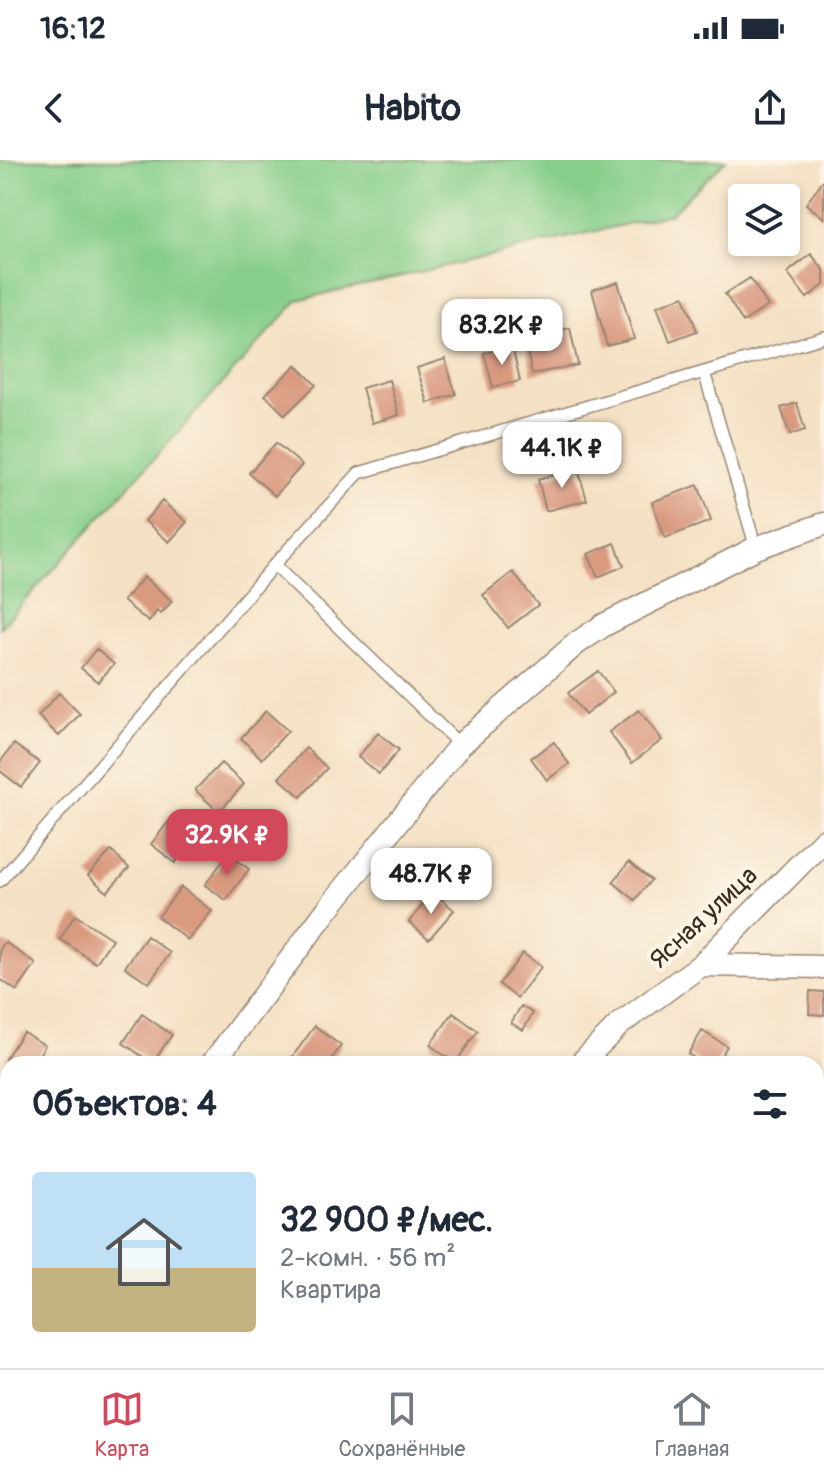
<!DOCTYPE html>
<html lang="ru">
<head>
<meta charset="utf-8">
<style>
	:root { --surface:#fff; --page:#f2f2f3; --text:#1f2937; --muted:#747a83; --line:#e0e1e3; --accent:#d1495b }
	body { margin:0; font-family:Pangolin,sans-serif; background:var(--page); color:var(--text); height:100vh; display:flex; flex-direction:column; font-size:30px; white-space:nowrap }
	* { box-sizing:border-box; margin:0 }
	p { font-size:26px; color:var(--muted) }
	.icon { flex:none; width:44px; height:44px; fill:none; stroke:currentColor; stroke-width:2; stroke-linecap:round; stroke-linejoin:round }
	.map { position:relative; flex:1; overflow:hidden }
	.drawer { position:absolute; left:0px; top:896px; width:824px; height:312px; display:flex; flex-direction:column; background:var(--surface); border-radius:24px 24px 0 0; box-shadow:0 4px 12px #0003 }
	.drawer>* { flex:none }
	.tools { position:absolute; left:728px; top:24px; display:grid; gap:16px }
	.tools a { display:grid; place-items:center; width:72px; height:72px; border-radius:8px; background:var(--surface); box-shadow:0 4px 12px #0003; font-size:40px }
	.price { position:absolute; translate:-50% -68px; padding:0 18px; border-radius:16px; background:#fff; color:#222; font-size:26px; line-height:52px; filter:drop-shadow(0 2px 4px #0008) }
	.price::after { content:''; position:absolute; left:50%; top:48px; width:24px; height:18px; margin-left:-12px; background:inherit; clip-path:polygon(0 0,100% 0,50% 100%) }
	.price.selected { background:var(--accent); color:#fff }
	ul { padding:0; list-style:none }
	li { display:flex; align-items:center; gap:24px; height:200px; padding:0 32px }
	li+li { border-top:2px solid var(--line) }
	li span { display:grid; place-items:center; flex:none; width:224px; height:160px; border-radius:8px; color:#555 }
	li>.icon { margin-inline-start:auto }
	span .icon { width:96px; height:96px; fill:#fffc; stroke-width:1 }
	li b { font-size:34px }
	h2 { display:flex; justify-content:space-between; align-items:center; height:96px; padding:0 32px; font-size:34px }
	.status { display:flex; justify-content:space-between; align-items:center; height:56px; padding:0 40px; background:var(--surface); direction:ltr }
	.status svg { height:22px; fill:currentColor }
	header { display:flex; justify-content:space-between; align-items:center; height:104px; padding:0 32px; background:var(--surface); font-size:36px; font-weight:700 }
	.tabs { display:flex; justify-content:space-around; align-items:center; height:112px; border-top:2px solid var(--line); background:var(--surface); font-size:22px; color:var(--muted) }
	.tabs a { display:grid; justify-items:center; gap:4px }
	.tabs .selected { color:var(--accent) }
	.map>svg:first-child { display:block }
	.green { fill:#86ce8a; stroke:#607c54; stroke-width:2 }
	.building { fill:#da9a80 }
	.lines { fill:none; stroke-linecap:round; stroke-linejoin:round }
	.service-casing { stroke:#988672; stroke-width:14 }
	.minor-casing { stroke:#988672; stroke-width:25 }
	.service { stroke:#fff; stroke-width:11 }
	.minor { stroke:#fff; stroke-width:22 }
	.labels { text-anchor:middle; stroke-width:8; stroke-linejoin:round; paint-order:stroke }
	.street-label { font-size:26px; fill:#3b2a1e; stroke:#fcf5e5 }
</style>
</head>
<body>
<div class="status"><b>16:12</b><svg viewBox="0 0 49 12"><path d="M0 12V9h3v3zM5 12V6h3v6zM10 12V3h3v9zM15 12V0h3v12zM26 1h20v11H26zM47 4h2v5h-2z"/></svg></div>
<header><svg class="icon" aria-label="back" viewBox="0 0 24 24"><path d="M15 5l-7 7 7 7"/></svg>Habito<svg class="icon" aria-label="share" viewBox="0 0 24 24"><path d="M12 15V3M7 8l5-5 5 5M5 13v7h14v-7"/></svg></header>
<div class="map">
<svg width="824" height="1208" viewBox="0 0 824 1208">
	<rect width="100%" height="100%" fill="#fcf5e5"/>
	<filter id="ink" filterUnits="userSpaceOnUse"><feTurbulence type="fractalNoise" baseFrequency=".0125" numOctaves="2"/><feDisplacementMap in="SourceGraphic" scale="16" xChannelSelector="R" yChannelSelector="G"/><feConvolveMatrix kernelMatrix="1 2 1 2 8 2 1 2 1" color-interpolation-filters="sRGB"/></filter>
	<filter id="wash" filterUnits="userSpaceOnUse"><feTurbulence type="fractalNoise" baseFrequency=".006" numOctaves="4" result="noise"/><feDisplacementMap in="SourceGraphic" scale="32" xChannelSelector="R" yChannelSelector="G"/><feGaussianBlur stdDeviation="1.8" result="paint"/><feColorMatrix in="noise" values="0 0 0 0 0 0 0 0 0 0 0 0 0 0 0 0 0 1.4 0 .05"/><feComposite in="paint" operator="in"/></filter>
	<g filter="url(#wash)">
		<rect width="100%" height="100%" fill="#f4e1c5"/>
		<path class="green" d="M0,0H726L670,54L298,140L0,468Z"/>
		<g id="blocks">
			<path class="building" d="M824,19V58L806,44Z
				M811,94L824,110V125L807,138L787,113Z
				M750,118L768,146L743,162L725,134Z
				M618,122L634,179L607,186L592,130Z
				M684,136L697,171L670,181L657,146Z
				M570,168L578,205L532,214L524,178Z
				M512,186L520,221L493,227L484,193Z
				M445,199L456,234L428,243L417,208Z
				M296,205L316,225L285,255L265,235Z
				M389,220L399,255L372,263L362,228Z
				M797,243L805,270L790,275L781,248Z
				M276,283L302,305L275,336L249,313Z
				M578,309L587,340L546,351L538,319Z
				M698,325L711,361L665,378L652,342Z
				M162,341L187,362L169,382L145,361Z
				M615,383L624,406L598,417L588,394Z
				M513,412L538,445L508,468L483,435Z
				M144,417L172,441L161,454L157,451L149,462L123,441Z
				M96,489L114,504L98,522L81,508Z
				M598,511L614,532L585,555L568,533Z
				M59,533L80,554L59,576L38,556Z
				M639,550L662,580L632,603L609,572Z
				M266,551L288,571L262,599L241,578Z
				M378,573L399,590L379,614L358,597Z
				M554,582L569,604L547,620L531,598Z
				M14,584L40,603L21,627L0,611V602Z
				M306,588L327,608L301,637L279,618Z
				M221,603L244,624L219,652L195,630Z
				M170,660L194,678L175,703L151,684Z
				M111,691L129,708L107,732L88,715Z
				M228,694L249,709L226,740L205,725Z
				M629,702L651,720L635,740L613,722Z
				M181,727L212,751L188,780L158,757Z
				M433,732L454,750L429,779L409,762Z
				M75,755L112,779L96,803L60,779Z
				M147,776L170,793L149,823L125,807Z
				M5,782L36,804L17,831L0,819V789Z
				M523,793L541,807L517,838L499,824Z
				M810,831L824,832V855L809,854Z
				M521,846L533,853L523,870L511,863Z
				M453,853L478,871L455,903L430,885Z
				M142,854L172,875L152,903L123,883Z
				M315,866L341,886L328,904H295L290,900Z
				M702,871L727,886L716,904H703L688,894Z
				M23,872L45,885L34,904H13L5,899Z
				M0,1031L8,1035V1075L0,1071Z
				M128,1200H141L146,1203L143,1208H124Z
				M582,1200H613L608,1208H589L580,1202Z
				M721,1200H761L764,1203L760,1208H715Z"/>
		</g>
	</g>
	<g filter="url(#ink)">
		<use href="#blocks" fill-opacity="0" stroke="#988672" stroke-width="2"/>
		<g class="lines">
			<defs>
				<path id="service" d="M704,212L756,388
					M274,405L460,585
					M0,721L274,405L359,313L824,177
					M0,949L8,951"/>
				<path id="minor" d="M701,805L824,807
					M212,904L327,750L460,585L577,483L604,465L756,388L824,364
					M580,904L620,864L701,805L824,680
					M816,1010L824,998
					M37,1208L42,1200
					M345,1208L349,1200
					M679,1208L684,1200"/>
			</defs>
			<use href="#service" class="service-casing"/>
			<use href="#minor" class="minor-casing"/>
			<use href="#service" class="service"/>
			<use href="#minor" class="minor"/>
		</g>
	</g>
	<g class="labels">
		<g class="street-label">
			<text transform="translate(703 757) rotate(-43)" y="9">Ясная улица</text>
		</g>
	</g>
</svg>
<div class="tools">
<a><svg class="icon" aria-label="layers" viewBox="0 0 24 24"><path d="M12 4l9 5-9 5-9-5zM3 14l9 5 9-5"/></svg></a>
</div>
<b class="price" style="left:502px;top:207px">83.2K ₽</b>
<b class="price" style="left:562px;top:330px">44.1K ₽</b>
<b class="price selected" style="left:227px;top:717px">32.9K ₽</b>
<b class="price" style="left:431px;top:756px">48.7K ₽</b>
<section class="drawer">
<h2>Объектов: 4<svg class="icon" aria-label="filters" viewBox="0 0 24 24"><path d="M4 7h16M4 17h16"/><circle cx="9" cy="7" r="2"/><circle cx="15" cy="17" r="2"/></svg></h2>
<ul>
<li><span style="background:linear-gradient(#bfe0f5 60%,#c2b280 0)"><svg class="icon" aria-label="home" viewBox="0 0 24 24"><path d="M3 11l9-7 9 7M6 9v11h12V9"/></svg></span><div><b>32 900 ₽/мес.</b><p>2-комн. · 56 m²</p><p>Квартира</p></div></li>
</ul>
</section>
</div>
<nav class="tabs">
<a class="selected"><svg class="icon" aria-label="map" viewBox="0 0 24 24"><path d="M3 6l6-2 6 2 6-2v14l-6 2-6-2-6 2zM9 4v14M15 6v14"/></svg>Карта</a>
<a><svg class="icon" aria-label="saved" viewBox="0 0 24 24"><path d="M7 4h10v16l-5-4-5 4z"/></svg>Сохранённые</a>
<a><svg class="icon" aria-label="home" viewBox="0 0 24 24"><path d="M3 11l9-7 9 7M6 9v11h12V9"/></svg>Главная</a>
</nav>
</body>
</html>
